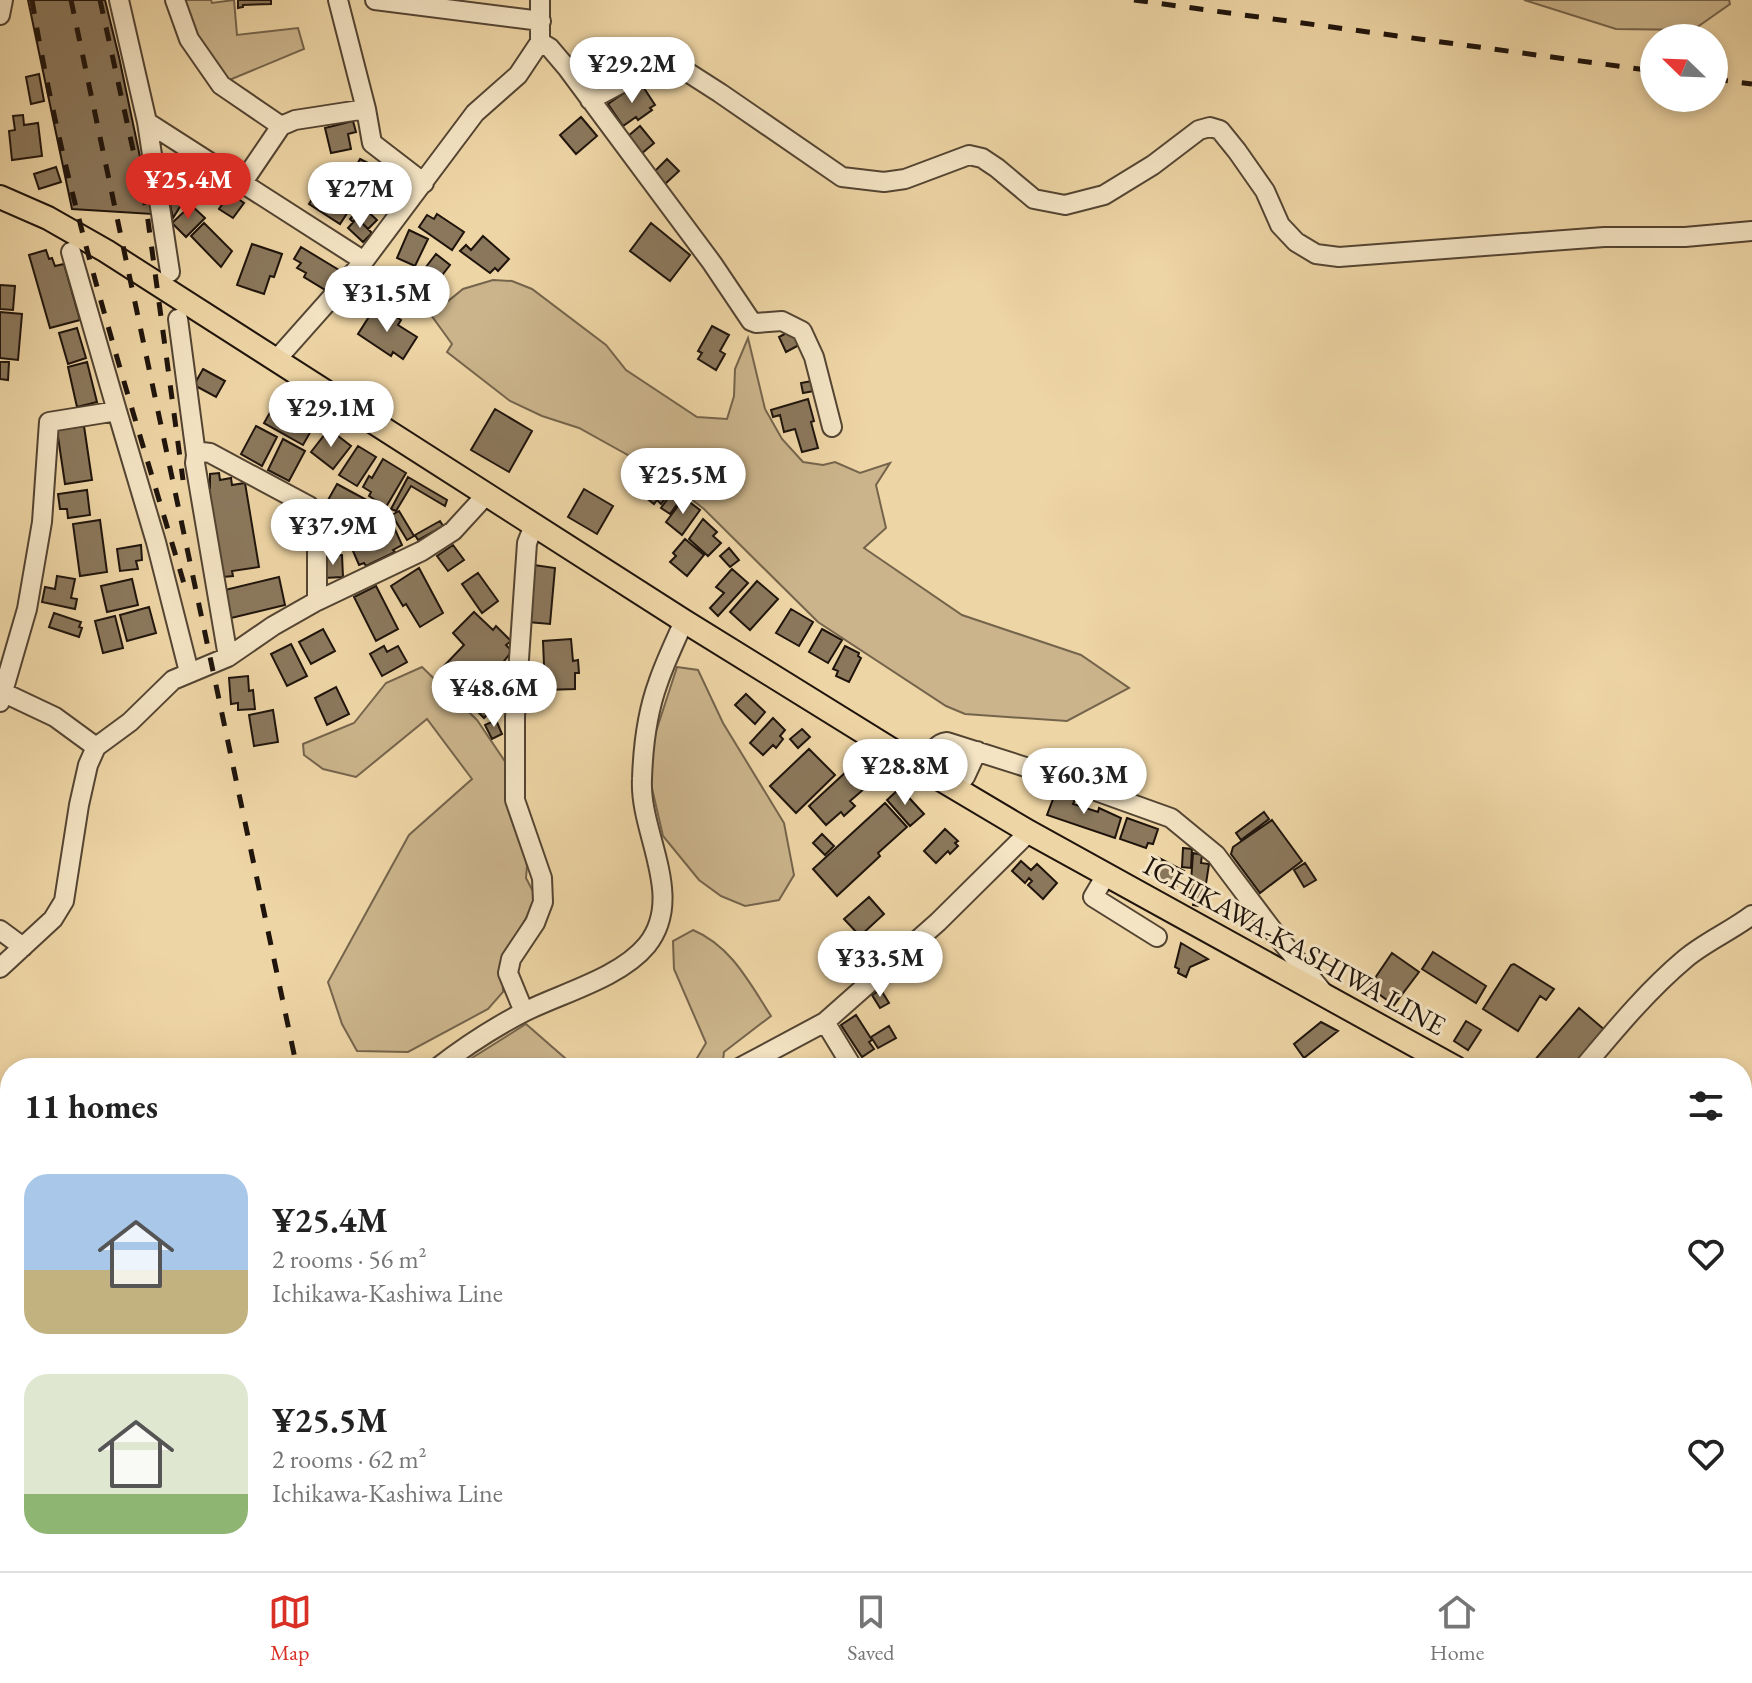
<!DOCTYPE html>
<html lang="en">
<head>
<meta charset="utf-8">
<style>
	:root { --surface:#fff; --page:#f2f2f2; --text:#222; --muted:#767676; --line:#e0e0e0; --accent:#d93025 }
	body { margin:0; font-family:"EB Garamond",serif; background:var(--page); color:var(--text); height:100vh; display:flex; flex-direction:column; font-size:30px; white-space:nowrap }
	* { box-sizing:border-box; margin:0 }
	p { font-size:26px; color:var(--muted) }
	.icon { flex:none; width:44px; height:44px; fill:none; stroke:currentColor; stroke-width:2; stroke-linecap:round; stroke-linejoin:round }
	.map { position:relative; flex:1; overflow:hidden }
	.panel { position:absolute; left:0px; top:1058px; width:1752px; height:514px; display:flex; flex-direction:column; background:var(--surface); border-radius:32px 32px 0 0; box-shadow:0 4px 12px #0003 }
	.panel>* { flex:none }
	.needle { width:52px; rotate:293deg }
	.buttons { position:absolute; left:1640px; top:24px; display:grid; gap:16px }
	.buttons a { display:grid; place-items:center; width:88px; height:88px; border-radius:50%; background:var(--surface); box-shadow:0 4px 12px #0003; font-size:40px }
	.price { position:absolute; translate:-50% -68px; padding:0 18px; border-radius:28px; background:#fff; color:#222; font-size:26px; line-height:52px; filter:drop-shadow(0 2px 4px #0008) }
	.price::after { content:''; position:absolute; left:50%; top:48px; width:24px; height:18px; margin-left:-12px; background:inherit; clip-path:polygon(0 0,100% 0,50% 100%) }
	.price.on { background:var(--accent); color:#fff }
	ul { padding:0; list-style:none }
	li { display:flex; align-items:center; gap:24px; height:200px; padding:0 24px }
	li span { display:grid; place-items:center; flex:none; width:224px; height:160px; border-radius:24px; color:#555 }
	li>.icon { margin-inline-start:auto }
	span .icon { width:96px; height:96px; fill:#fffc; stroke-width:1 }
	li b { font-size:34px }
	h2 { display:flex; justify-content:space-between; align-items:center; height:96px; padding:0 24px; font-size:34px }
	.tabs { display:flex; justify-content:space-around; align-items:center; height:112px; border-top:2px solid var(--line); background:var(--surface); font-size:22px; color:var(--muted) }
	.tabs a { display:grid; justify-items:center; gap:4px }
	.tabs .on { color:var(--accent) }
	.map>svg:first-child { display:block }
	.green { fill:#cbb48b; stroke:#75644c; stroke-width:2 }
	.building { fill:#8b785c; stroke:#1f140c; stroke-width:2 }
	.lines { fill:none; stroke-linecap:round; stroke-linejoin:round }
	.minor-casing { stroke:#534432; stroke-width:22 }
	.major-casing { stroke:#1f140c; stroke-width:26 }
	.highway-casing { stroke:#1f140c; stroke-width:30 }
	.minor { stroke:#f4e4c4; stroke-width:18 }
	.major { stroke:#eed5a5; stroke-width:22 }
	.highway { stroke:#eed5a5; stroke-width:26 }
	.rail { stroke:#1f140c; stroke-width:5; stroke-dasharray:14 14; stroke-linecap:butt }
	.labels { text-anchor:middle; stroke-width:6; stroke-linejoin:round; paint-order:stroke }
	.street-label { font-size:28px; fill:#1f140c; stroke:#f4e4c4 }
</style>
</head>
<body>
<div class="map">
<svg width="1752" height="1571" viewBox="0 0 1752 1571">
	<rect width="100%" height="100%" fill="#eed5a5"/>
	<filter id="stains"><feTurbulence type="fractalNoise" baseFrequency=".0025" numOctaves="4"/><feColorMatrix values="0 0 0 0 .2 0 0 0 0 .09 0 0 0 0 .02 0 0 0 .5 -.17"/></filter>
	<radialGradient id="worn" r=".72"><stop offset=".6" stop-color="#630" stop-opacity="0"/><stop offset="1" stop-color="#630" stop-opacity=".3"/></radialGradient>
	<path class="green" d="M181,0H211L212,3L234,0L237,35L298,28L304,49L227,81L196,39Z
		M1524,0H1729L1730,4L1693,30L1616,29Z
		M493,280L512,281L532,289L606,345L626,370L697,417L727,419L734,396L735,369L748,338L765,409L782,439L803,462L823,465L835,462L860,473L890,463L876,485L886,528L864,548L962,615L1081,655L1129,688L1067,721L965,714L946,706L818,622L704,509L653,469L579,428L542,416L510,401L447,352L452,344L431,315L463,289Z
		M422,667L477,720L506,763L527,866L526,878L537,899L502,960L503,992L488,1009L408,1052L357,1051L342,1024L328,982L409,835L472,779L427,719L356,777L323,769L304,755L303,744L354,723L386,683Z
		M677,667L698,670L723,723L784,823L794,875L779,900L745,906L721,896L699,880L663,836L651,784V747Z
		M693,930C731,946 749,982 771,1016L724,1052L722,1068H691L706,1043L674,969L673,941Z
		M526,1024L566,1059L552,1068H456Z
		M713,1562H1261L1278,1571H713L716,1566Z"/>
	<path class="building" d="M28,0H105L119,57L152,214L72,209Z
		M238,0H271V4L243,5V7L238,8Z
		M598,49L613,77L592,90L577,63Z
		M39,74L44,101L31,104L26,77Z
		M640,82L655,105L650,108L652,110L638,120L636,117L623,126L608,104Z
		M23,115L24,125L38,123L42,156L12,160L9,131L15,130L13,116Z
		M581,117L597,136L576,154L560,135Z
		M353,121L356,132L348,134L351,149L331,153L325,128Z
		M640,126L654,143L641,154L627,137Z
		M160,158L197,179L173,218Z
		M360,159L376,167L368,180L363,178L359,184L363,187L360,193L338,181L344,169L352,173Z
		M667,159L679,171L665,184L654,172Z
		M56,167L61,182L39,189L34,174Z
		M326,178L357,198L340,224L309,204Z
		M230,193L244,203L233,218L219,209Z
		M191,205L205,218L186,237L172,223Z
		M359,209L363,213L366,210L377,220L368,229L357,218L353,222L350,219Z
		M437,214L464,232L452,250L419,227L427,215L434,219Z
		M357,218L372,233L363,242L348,228Z
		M204,223L232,251L221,267L191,236Z
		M651,223L690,255L670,281L630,251Z
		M409,230L428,239L415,266L397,258Z
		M483,236L509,259L498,271L495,268L490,273L460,251L466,245L471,250Z
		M252,244L282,254L274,277L270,276L264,294L237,285Z
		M301,247L339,270L327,291L304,277L306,273L297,268L301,263L294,259Z
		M46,250L49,259L52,258L55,266L64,264L80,320L50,328L29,255Z
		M436,254L450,265L440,278L443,281L438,287L435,284L432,287L419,276Z
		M0,285L15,286L13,310L0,309Z
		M374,309L389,319L392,314L401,320L398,325L417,337L403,359L393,352L391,356L358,334Z
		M0,312L22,314L18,360L0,358Z
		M712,326L729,335L720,351L725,354L716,370L698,359L702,353L698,351Z
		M77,328L86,358L68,364L59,333Z
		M792,330L799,345L786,352L779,337Z
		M0,362H9L8,380L0,379Z
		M87,362L97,402L77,407L68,367Z
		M203,369L225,381L216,397L194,385Z
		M812,381L814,391L803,393L801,383Z
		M808,399L814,421L811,422L818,448L802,452L795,429L784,432L780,415L773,417L771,410Z
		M277,400L316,422L303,445L264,423Z
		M495,409L532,431L509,472L471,450Z
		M84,426L92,480L65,484L57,430Z
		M256,426L277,437L262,466L241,454Z
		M329,429L351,446L333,469L311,452Z
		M283,439L305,451L289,481L268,470Z
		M358,446L376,457L357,486L339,475Z
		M383,459L406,473L386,507L369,496L371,492L363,487L369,476L372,478Z
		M219,473L220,480L231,478L232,485L245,483L259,567L232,571L233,576L223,577L206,488H210V474Z
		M655,474L673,488L661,504L657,500L654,504L640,493Z
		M408,477L447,500L445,506L411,486L396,511L391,509Z
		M337,484L387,511L374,533L371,531L369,534L356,528L355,531L323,509Z
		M584,489L613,506L597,534L568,517Z
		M87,490L90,515L68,518L67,509H60L58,494Z
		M674,490L683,496L670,514L661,508Z
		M684,498L700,510L682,535L666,522Z
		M399,511L414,536L407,540L392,515Z
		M703,519L717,532L713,536L721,543L708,556L689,539Z
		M100,520L107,572L80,576L73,524Z
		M440,521L443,526L418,540L415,535Z
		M393,525L402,545L393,550L395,552L366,566L364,563L359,565L350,544Z
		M685,539L704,555L687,576L670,562L676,556L673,553Z
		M141,545L142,560L136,561L138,569L120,571L117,549Z
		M453,545L464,560L448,571L437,556Z
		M729,548L739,560L730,567L720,556Z
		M342,555L343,577L324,578V556Z
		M534,565L555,568L550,624L528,622Z
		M419,568L443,613L420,627L406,604L403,606L391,586Z
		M732,569L748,583L718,616L710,608L724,593L716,587Z
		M478,573L498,601L482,613L462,584Z
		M57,576L75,579L71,598L77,599L75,609L42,602L45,587L55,589Z
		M279,577L285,605L231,618L225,590Z
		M132,579L138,605L107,612L101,586Z
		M757,581L778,599L750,630L730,612Z
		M376,586L398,629L376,641L354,597Z
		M149,607L156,633L127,641L120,615Z
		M791,609L813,622L799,646L776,633Z
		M474,612L493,630L496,626L511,641L506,645L512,651L493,675L505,687L502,690L507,695L484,718L464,698L469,692L443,667L464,645L453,633Z
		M54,613L81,622L79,627L82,628L79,637L49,627Z
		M115,616L123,648L103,653L95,621Z
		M323,629L335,651L311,664L299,642Z
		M822,629L842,640L828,663L809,652Z
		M571,639L573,661L578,660L579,673H575V689L545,690L543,641Z
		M291,644L307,676L287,686L271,654Z
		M384,646L387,652L398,646L407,662L382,676L370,654Z
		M845,646L859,653L858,656L861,658L849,682L836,676L838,671L833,669Z
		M248,676L249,691L253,690L255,709L238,710V703L231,704L229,678Z
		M524,686H539L537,705H523Z
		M336,687L349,714L327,725L315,698Z
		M746,694L765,712L755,724L735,705Z
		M273,710L278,742L254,746L249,715Z
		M773,718L785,730L780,736L783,739L776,748L773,745L763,755L750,743Z
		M496,720L502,734L492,739L485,725Z
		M802,729L810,737L798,748L790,739Z
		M809,749L835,775L796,813L770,786Z
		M847,771L864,789L850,801L855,806L844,816L841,812L826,825L809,806Z
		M900,788L924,814L910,826L887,800Z
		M1055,794L1075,800L1073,804L1098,812L1099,808L1121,818L1115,838L1047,815Z
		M885,803L907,827L878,853L880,856L837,896L813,869Z
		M1264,812L1269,819L1241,840L1236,833Z
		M1127,818L1158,829L1153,844L1148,843L1146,848L1120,839Z
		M1272,820L1302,861L1260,893L1231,854L1233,847Z
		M945,829L958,841L955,843L958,846L950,854L948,851L936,863L924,851Z
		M822,834L834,846L825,855L813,843Z
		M1183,848L1192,849L1191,868L1182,867Z
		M1193,853L1202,855L1201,863L1209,864L1204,897L1198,906L1193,905L1194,898L1190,896Z
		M1157,857L1184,871L1176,887L1149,873Z
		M1021,861L1031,870L1037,864L1057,883L1043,899L1028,885L1032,881L1029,878L1025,883L1012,871Z
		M1305,863L1316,880L1304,887L1294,870Z
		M869,897L884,914L860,936L844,919Z
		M1181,943L1208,959L1190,967L1186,977L1178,973L1179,969L1175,967Z
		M1433,952L1486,986L1476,1003L1422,969Z
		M1392,953L1419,972L1394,1005L1369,987Z
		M1514,964L1554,989L1546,1000L1540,996L1518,1031L1483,1009L1511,965Z
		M881,990L889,1003L880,1008L872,995Z
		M1579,1008L1606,1031L1574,1068H1528Z
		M856,1015L872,1040L869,1042L874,1049L862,1057L841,1025Z
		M1466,1021L1481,1030L1468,1050L1454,1041Z
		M1321,1022L1338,1031L1304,1058L1294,1044Z
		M889,1026L896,1038L878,1048L871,1037Z
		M596,1562H638L630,1571H607Z
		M799,1562H858L850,1571H810Z
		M1481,1562H1633L1629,1571H1479L1477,1570Z"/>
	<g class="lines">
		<defs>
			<path id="minor" d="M119,0L147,122L364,261
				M175,0L189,39L221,85L281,126L295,120L366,109
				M338,0L366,109L372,143L424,183
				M375,0L541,21
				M0,15L3,0
				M540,42L550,48L567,68L712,263L751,321L756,323L782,321L802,331L814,357L832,427
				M590,100L631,78L672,66L681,68L720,93L842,177L884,182L905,179L969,155L982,158L997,168L1034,199L1065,205L1104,195L1153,165L1199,130L1210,127L1220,130L1237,151L1265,191L1280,225L1296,242L1316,254L1339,257L1604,237H1685L1752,231
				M147,122L170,272
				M243,182L281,126
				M71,252L117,411
				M178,319L196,455
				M276,360L364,261L475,113L518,75L540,42V0
				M228,657L195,463L196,455L202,452L210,453L309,506L317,514V601
				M0,691L55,717L96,747
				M0,702L27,609L42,522L49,422L117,411L156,542L189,672
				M923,769C929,759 934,743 947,742L1054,776L1171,818L1216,855L1277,936L1322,991
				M965,777L977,751
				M1106,875L1093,897L1157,937
				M0,930L23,947
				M0,968L53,919L64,901L79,805L88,765L96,747L130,722L173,680L228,657L273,626L317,601L422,551L453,531L486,495
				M524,1012L508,973L511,959L535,923L543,902L542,878L515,800V717L527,543L534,525
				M825,1022L853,1068
				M437,1068C464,1047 493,1028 524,1012C562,993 620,978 647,945C686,896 639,833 642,779C643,748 647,713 658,683C665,662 675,642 684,621
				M739,1068L825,1022L938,922L1029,832
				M1583,1068C1615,1030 1647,991 1685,959C1705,942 1731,931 1752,915
				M0,1129L10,1133
				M0,1411L10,1405
				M188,1562L200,1571
				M337,1562L338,1571
				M389,1562L390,1571
				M550,1562L561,1571
				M1277,1562L1294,1571
				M0,1564L10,1555
				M164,1571L173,1562"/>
			<path id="major" d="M0,197L48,218L106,251L684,621L923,769L1029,832L1456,1068
				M1742,1224L1752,1230"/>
			<path id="highway" d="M1742,1355L1752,1335
				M1664,1571L1666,1562"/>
		</defs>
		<use href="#minor" class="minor-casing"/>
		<use href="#major" class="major-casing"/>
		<use href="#highway" class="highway-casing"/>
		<use href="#minor" class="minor"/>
		<use href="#major" class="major"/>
		<use href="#highway" class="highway"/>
		<path class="rail" d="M32,0C65,200 128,393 185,587
			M71,0L297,1068
			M100,0L147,213L183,480
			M1134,0L1654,71
			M1714,79L1752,84
			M356,1562V1571"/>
	</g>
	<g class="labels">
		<g class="street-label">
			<text transform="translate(1295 945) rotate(29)" y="10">ICHIKAWA-KASHIWA LINE</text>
		</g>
	</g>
	<rect width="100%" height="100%" filter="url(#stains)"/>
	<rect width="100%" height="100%" fill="url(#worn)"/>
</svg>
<div class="buttons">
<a><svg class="needle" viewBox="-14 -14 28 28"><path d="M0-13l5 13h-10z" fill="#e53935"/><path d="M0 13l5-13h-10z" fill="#767676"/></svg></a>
</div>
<b class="price" style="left:632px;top:105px">¥29.2M</b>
<b class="price on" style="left:188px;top:221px">¥25.4M</b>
<b class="price" style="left:360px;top:230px">¥27M</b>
<b class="price" style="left:387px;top:334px">¥31.5M</b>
<b class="price" style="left:331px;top:449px">¥29.1M</b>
<b class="price" style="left:683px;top:516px">¥25.5M</b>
<b class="price" style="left:333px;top:567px">¥37.9M</b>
<b class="price" style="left:494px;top:729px">¥48.6M</b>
<b class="price" style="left:905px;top:807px">¥28.8M</b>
<b class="price" style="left:1084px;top:816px">¥60.3M</b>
<b class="price" style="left:880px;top:999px">¥33.5M</b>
<section class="panel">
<h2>11 homes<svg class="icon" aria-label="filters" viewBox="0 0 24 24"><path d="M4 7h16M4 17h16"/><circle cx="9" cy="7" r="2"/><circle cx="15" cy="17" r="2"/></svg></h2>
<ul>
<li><span style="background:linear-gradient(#a9c7e8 60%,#c2b280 0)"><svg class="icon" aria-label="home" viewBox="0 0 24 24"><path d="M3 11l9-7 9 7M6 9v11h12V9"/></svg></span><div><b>¥25.4M</b><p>2 rooms · 56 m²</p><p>Ichikawa-Kashiwa Line</p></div><svg class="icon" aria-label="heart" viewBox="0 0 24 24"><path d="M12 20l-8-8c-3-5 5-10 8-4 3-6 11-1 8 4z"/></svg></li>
<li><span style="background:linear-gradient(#dfe7d0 75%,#8fb573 0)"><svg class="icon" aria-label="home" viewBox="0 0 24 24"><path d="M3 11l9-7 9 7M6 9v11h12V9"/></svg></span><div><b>¥25.5M</b><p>2 rooms · 62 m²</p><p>Ichikawa-Kashiwa Line</p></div><svg class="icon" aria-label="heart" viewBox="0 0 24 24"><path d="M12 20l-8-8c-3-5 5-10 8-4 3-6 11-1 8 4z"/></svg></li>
</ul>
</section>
</div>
<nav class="tabs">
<a class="on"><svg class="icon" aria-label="map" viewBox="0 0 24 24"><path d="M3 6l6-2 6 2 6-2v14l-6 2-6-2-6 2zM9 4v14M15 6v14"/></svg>Map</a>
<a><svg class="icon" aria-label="saved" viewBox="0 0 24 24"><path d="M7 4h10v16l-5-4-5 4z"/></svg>Saved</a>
<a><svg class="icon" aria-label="home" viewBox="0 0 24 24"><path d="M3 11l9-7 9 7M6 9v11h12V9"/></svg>Home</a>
</nav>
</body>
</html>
